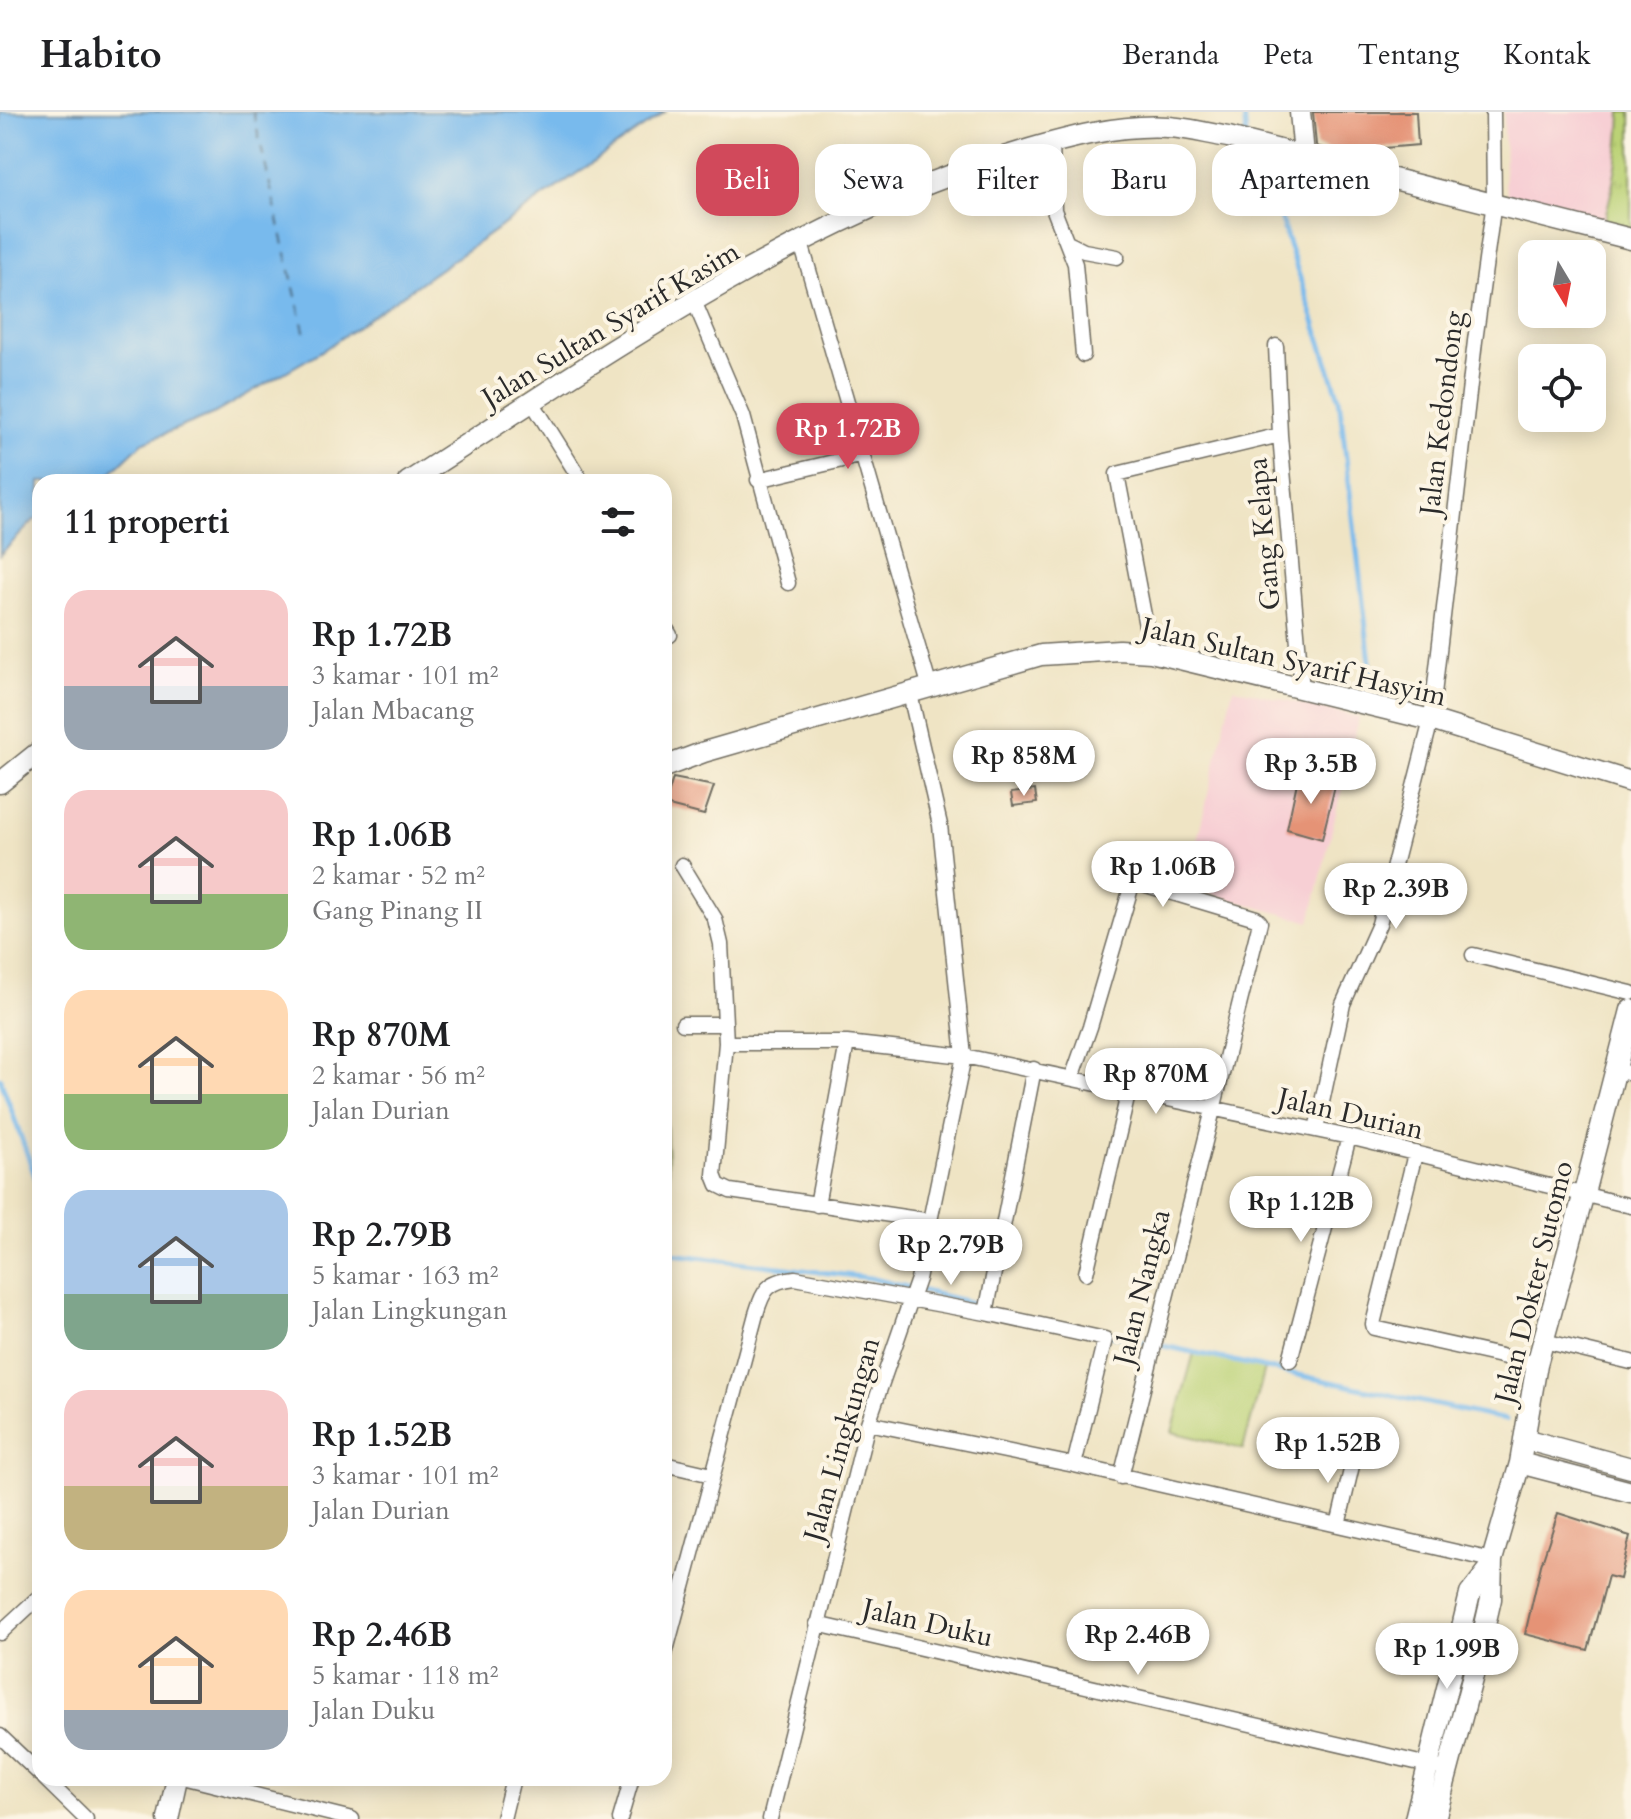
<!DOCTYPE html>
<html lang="id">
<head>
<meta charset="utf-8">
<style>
	:root { --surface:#fff; --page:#f6f6f6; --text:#202124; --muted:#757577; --line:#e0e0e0; --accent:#d1495b }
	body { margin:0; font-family:Cardo,serif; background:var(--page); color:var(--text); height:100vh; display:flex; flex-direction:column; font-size:30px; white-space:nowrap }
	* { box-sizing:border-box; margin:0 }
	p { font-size:26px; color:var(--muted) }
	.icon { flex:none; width:44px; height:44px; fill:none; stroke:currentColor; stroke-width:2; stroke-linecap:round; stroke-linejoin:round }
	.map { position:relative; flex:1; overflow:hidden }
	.sheet { position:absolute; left:32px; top:362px; width:640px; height:1312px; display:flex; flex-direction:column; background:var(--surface); border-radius:24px; box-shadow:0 4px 20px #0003 }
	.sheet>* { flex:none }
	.banner { position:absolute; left:696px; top:32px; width:760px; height:72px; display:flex; gap:16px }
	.needle { width:52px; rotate:170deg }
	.tools { position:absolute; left:1518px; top:128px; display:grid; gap:16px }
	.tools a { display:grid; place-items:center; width:88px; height:88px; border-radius:16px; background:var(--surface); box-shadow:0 4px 20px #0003; font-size:40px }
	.price { position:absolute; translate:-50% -68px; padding:0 18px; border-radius:28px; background:#fff; color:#222; font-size:26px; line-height:52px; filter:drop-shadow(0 2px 4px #0008) }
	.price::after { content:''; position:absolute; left:50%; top:48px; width:24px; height:18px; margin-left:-12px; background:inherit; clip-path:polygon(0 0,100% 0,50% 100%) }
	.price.current { background:var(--accent); color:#fff }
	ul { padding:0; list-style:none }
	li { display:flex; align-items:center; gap:24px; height:200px; padding:0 32px }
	li span { display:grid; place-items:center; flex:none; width:224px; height:160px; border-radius:24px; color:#555 }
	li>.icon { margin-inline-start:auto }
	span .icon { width:96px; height:96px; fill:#fffc; stroke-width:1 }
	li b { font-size:34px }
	h2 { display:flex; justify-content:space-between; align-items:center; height:96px; padding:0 32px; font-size:34px }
	.chip { padding:0 28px; border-radius:24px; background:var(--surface); box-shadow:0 4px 20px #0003; font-size:28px; line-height:72px }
	.chip.current { background:var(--accent); color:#fff }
	header { display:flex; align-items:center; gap:48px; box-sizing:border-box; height:112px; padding:0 40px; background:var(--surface); border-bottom:2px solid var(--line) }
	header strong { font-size:38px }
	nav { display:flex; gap:44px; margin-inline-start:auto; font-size:28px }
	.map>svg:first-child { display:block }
	.built { fill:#f7cfd4 }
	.grass { fill:url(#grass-tufts); stroke:#737e50; stroke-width:2 }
	.cemetery { fill:url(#cemetery-stones); stroke:#737e50; stroke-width:2 }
	.pitch { fill:#bbd276; stroke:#737e50; stroke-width:2 }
	.water { fill:#78baed; stroke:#52728c; stroke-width:2 }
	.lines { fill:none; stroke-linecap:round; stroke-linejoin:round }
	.stream { stroke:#78baed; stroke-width:5 }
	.ferry { stroke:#425665; stroke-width:2; stroke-dasharray:10 8; stroke-linecap:butt }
	.building { fill:#e59376 }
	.street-casing { stroke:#706c61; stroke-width:17 }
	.secondary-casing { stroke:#706c61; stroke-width:23 }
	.street { stroke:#fff; stroke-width:14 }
	.secondary { stroke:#fff; stroke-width:20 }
	.labels { text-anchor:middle; stroke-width:8; stroke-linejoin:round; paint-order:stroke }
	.street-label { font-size:28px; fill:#2b2b2b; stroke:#fcf5e5 }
</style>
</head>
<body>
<header>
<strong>Habito</strong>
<nav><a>Beranda</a><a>Peta</a><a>Tentang</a><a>Kontak</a></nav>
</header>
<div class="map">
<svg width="1631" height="1707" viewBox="0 0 1631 1707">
	<defs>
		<pattern id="grass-tufts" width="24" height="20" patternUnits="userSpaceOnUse" patternTransform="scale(2)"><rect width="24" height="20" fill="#bbd276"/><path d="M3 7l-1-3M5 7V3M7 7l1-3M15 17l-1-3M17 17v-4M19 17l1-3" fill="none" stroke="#a1b466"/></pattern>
		<pattern id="cemetery-stones" width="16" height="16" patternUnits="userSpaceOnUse" patternTransform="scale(2)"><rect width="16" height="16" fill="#bbd276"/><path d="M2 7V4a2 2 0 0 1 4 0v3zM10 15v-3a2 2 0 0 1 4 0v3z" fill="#a1b466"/></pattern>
	</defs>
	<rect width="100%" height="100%" fill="#fcf5e5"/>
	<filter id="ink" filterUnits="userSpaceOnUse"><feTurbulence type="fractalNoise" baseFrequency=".0125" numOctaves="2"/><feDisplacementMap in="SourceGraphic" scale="16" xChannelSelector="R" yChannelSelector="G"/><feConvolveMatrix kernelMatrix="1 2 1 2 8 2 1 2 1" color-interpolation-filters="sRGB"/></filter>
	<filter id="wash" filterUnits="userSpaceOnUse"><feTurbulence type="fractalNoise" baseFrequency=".006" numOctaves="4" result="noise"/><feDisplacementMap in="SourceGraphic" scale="32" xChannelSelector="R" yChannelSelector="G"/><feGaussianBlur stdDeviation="1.8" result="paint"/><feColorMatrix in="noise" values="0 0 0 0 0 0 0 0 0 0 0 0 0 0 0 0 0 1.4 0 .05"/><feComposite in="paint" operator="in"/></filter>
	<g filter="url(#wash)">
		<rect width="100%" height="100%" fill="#efe4c4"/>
		<path class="built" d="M1504,0H1621L1620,34L1614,73L1604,110L1509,86L1505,72Z
			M1233,576L1359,605L1310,810L1186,775Z"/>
		<path class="grass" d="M1621,0H1631V117L1604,110C1614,73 1620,38 1621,0Z"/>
		<path class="cemetery" d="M664,965L672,1140L664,1139Z"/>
		<path class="pitch" d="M1194,1241L1265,1257L1243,1337L1172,1320Z"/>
		<path class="water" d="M0,0H665L325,237L215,301L142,331L101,370H40V406L34,408L0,443Z"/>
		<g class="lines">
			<path class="stream" d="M1244,0L1246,24
				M1246,34L1247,47L1273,83L1339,286L1374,584
				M0,966L40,1078
				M664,1141L870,1166L985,1194
				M1104,1221L1506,1308"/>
			<path class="ferry" d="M253,0L305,223"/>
		</g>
		<g id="blocks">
			<path class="building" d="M1313,0H1416L1418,33L1338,40L1319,35L1316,33Z
				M1299,661L1336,670L1322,727L1287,717Z
				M673,666L714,674L704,703L665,693Z
				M1035,678L1037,691L1013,694L1011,681Z
				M1558,1401L1630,1424L1620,1467L1608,1464L1588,1538L1525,1522L1541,1453Z"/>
		</g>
	</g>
	<g filter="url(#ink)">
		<use href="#blocks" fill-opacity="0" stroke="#706c61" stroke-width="2"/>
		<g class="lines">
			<defs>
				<path id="street" d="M1052,31L1054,98L1075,152L1083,243
					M801,131L930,576
					M1068,131L1084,139L1117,145
					M694,189L743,304L788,471
					M1276,234L1280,323
					M532,290L582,370
					M758,368L863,343
					M664,513L670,523
					M1151,540L1117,362L1280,323L1302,578
					M682,753L715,807L721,832L726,931L714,1063L718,1073L730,1079L931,1109
					M1473,843L1631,881
					M683,912H725
					M726,931H847L964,944L1349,1025L1631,1094
					M1615,957L1631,962
					M1072,966L1090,915L1133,769L1256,806L1260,810L1121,1365
					M1316,1018L1343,892L1379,812L1431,608L1475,229L1494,90L1493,0
					M1415,1042L1373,1212L1374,1216L1537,1252
					M817,1093L847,931
					M1086,1161L1129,978
					M986,1201L1034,957
					M1544,1229L1631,1250
					M1290,1248L1349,1025
					M868,1311L1074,1353L1492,1448
					M664,1352L712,1363
					M1338,1413L1355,1341
					M817,1512L1437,1655
					M0,1521L40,1484
					M664,1546L756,1202C763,1178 768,1169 795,1166L986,1201L1105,1227L1074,1353
					M0,1624L40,1662
					M44,1666L86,1707
					M187,1666L352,1707
					M503,1707L513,1666
					M620,1707L632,1666
					M770,1707L868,1311L918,1167L964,944L940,713L910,582"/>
				<path id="secondary" d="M1300,0L1304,43
					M408,370C600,247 799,105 1020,40C1067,26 1119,12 1168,15C1188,16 1209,22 1228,25L1631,127
					M664,655L704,640L1041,543L1119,538L1151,540L1431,608L1631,670
					M0,671L40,639
					M1524,1327L1631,1356
					M1520,1351L1631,1380
					M168,1707L177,1666
					M1415,1707L1470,1482L1491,1455
					M1435,1707L1476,1552L1491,1487L1492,1448L1520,1351L1537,1252L1584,1081L1631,898"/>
			</defs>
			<use href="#street" class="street-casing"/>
			<use href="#secondary" class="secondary-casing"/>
			<use href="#street" class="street"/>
			<use href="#secondary" class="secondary"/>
		</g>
	</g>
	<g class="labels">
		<g class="street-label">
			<text transform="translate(610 212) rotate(-31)" y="10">Jalan Sultan Syarif Kasim</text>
			<text transform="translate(1441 301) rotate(-83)" y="10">Jalan Kedondong</text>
			<text transform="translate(1263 422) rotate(-95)" y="10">Gang Kelapa</text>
			<text transform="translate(1294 549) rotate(13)" y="10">Jalan Sultan Syarif Hasyim</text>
			<text transform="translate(1351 1001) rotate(13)" y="10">Jalan Durian</text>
			<text transform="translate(1533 1170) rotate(-76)" y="10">Jalan Dokter Sutomo</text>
			<text transform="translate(1141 1175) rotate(-76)" y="10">Jalan Nangka</text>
			<text transform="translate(841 1327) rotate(-74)" y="10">Jalan Lingkungan</text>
			<text transform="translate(928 1510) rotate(13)" y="10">Jalan Duku</text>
		</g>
	</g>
</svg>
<div class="tools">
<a><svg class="needle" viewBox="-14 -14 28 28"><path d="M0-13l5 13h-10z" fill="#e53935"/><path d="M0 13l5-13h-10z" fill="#757577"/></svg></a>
<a><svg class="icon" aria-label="locate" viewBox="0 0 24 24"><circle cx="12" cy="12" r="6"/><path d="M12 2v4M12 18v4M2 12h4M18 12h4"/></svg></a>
</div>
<b class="price current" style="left:848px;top:359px">Rp 1.72B</b>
<b class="price" style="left:1024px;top:686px">Rp 858M</b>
<b class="price" style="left:1311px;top:694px">Rp 3.5B</b>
<b class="price" style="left:1163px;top:797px">Rp 1.06B</b>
<b class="price" style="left:1396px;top:819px">Rp 2.39B</b>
<b class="price" style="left:1156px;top:1004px">Rp 870M</b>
<b class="price" style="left:1301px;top:1132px">Rp 1.12B</b>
<b class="price" style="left:951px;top:1175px">Rp 2.79B</b>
<b class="price" style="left:1328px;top:1373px">Rp 1.52B</b>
<b class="price" style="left:1138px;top:1565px">Rp 2.46B</b>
<b class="price" style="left:1447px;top:1579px">Rp 1.99B</b>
<div class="banner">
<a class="chip current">Beli</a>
<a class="chip">Sewa</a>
<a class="chip">Filter</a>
<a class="chip">Baru</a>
<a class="chip">Apartemen</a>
</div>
<section class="sheet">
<h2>11 properti<svg class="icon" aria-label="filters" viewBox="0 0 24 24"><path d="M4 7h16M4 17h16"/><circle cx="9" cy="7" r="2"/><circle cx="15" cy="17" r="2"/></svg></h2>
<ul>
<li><span style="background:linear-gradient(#f6c9c9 60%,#9aa5b1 0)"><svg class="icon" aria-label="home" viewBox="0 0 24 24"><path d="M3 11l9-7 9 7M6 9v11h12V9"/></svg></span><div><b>Rp 1.72B</b><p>3 kamar · 101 m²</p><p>Jalan Mbacang</p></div></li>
<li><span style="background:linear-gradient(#f6c9c9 65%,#8fb573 0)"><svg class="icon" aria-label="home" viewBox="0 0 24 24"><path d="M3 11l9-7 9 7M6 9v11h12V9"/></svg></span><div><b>Rp 1.06B</b><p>2 kamar · 52 m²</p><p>Gang Pinang II</p></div></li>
<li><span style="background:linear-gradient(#ffd9b3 65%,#8fb573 0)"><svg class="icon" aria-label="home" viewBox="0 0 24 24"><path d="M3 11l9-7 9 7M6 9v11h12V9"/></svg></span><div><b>Rp 870M</b><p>2 kamar · 56 m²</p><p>Jalan Durian</p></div></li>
<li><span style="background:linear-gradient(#a9c7e8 65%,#7fa58c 0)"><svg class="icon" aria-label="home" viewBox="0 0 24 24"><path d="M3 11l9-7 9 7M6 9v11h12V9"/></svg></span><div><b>Rp 2.79B</b><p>5 kamar · 163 m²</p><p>Jalan Lingkungan</p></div></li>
<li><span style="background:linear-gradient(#f6c9c9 60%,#c2b280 0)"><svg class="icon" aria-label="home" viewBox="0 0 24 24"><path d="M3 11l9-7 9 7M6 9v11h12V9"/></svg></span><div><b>Rp 1.52B</b><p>3 kamar · 101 m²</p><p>Jalan Durian</p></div></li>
<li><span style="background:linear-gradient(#ffd9b3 75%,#9aa5b1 0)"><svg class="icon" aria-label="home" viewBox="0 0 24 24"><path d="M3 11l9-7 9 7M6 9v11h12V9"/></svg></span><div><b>Rp 2.46B</b><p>5 kamar · 118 m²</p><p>Jalan Duku</p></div></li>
</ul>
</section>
</div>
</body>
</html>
